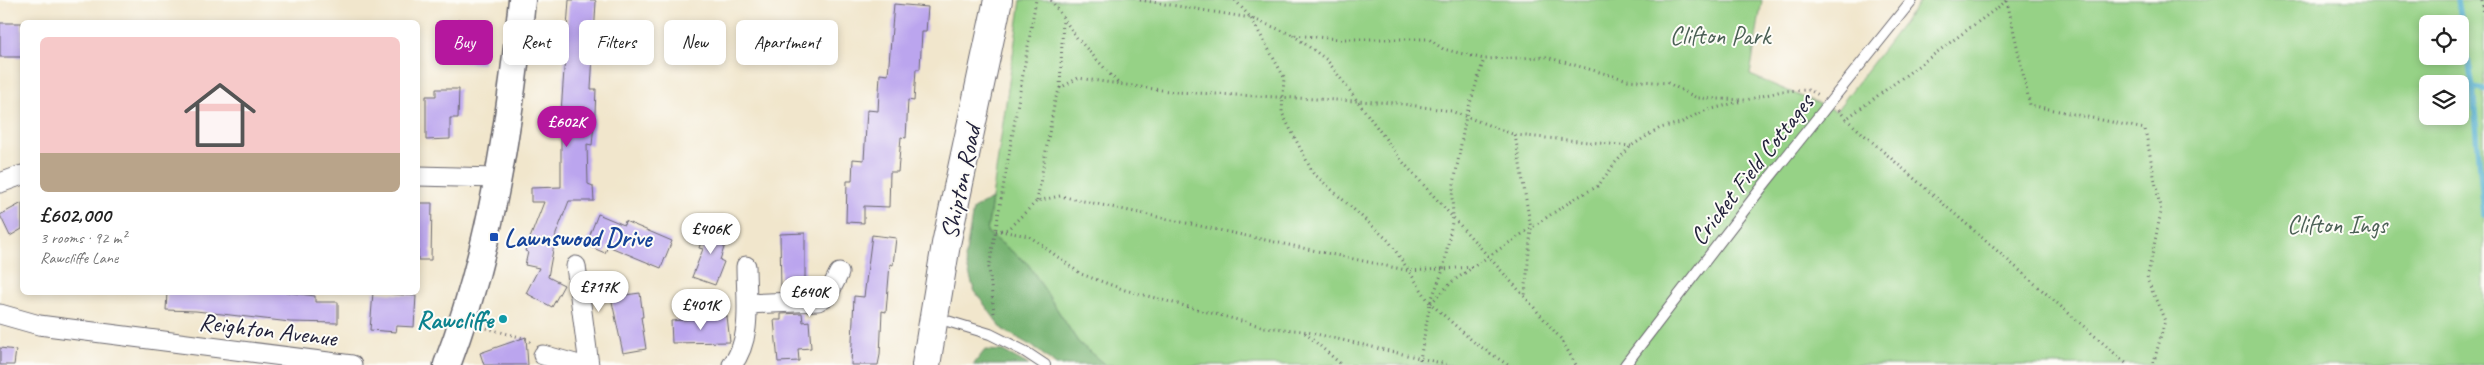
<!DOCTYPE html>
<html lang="en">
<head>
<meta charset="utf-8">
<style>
	:root { --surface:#fff; --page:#f2f2f2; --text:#222; --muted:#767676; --line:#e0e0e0; --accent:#b5179e }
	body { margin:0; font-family:Caveat,sans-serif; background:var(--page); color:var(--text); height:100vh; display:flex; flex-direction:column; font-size:19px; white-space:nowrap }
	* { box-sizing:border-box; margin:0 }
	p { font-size:16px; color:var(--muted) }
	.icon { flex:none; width:28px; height:28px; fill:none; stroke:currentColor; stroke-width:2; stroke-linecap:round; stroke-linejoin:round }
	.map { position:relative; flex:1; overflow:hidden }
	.panel { position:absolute; left:20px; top:20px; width:400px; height:275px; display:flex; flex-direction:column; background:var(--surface); border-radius:8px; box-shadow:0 2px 8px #0003 }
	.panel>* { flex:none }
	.top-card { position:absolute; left:435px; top:20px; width:475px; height:45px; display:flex; gap:10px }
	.buttons { position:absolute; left:2419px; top:15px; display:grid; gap:10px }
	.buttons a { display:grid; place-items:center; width:50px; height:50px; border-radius:8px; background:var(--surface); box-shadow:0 2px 8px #0003; font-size:25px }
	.price { position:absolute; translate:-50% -42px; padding:0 11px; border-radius:18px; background:#fff; color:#222; font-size:16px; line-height:32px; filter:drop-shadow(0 1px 2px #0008) }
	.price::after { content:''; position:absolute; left:50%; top:30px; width:15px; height:11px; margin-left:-8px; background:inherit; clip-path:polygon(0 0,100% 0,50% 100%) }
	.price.active { background:var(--accent); color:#fff }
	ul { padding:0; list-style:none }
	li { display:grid; align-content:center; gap:10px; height:265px; padding:0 20px }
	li+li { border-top:1px solid var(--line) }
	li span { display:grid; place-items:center; height:155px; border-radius:8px; color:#555 }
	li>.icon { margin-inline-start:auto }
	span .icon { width:90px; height:90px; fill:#fffc; stroke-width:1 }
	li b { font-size:21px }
	.pill { padding:0 18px; border-radius:8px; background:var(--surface); box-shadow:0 2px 8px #0003; font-size:18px; line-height:45px }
	.pill.active { background:var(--accent); color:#fff }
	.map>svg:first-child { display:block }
	.green { fill:#96d286; stroke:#5c7a60; fill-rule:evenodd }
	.forest { fill:#78b473; stroke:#4d6b57 }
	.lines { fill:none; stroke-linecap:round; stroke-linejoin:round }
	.stream { stroke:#4fadce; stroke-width:5.5 }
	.building { fill:#bba5ee }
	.lane-casing { stroke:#6a676e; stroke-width:12 }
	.street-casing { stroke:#6a676e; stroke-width:21 }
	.secondary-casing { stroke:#6a676e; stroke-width:29 }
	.primary-casing { stroke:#6a676e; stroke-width:30 }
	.path { stroke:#6a676e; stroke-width:3; stroke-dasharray:1 4; stroke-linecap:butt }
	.lane { stroke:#fff; stroke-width:10 }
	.street { stroke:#fff; stroke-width:19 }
	.secondary { stroke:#fff; stroke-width:26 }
	.primary { stroke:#fff; stroke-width:28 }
	.transit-dot { fill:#1a4fb4; stroke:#fdfcf7; stroke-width:2 }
	.culture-dot { fill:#0f9aa8; stroke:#fdfcf7; stroke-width:2 }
	.labels { text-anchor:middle; stroke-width:4; stroke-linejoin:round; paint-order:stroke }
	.park-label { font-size:25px; fill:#4b6055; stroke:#fdfcf7 }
	.street-label { font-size:25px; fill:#22223b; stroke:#fdfcf7 }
	.transit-label { font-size:25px; font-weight:bold; fill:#164399; stroke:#fdfcf7; text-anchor:start }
	.culture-label { font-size:25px; font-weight:bold; fill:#0d838f; stroke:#fdfcf7; text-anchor:end }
</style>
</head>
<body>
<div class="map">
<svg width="2484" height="365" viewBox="0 0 2484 365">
	<rect width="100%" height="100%" fill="#fdfcf7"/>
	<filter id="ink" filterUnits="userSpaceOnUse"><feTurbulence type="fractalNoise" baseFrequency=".02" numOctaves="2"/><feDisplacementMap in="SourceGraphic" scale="10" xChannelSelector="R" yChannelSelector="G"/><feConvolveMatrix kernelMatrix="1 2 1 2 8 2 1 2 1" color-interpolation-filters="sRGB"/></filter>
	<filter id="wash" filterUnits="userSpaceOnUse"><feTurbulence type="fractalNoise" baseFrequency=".0096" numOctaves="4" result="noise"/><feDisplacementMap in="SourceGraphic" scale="20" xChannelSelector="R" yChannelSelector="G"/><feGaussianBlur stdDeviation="1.12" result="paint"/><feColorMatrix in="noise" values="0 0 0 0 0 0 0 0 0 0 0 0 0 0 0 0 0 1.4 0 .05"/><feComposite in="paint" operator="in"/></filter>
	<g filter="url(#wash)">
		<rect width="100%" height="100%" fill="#f1e6cc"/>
		<path class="green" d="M1021,0H1762L1750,75L1836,111L1921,0H2484V365H1105L1078,342L1028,264L987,232ZM2428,24H2460V56H2428ZM2428,84H2460V116H2428Z"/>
		<path class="forest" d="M992,199L987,232L1028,264L1078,342L1105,365H1056L1035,348L1002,329L974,290L965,259L973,209Z
			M985,350L1003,351L1029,365H973Z"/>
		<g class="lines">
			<path class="stream" d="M2458,0L2473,88L2484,215
				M2473,88L2484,90"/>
		</g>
		<g id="blocks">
			<path class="building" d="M569,0H595L596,2L591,89H596L595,113L592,145L587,144L588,184L593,186L594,201H569L556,234L548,277L564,285L552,307L526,293L539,268L525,265L528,252L525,251L544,202H531V188L561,187V112Z
				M894,4L928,7L926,32H922L920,69H916L914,101L908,100L906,138L901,137L898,172H890L889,207L864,206V223L846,222L847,181H852L853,159L864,160L867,110L878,111L880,74L888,75Z
				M458,20L485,22L483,64L454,62Z
				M0,23H22V57H0Z
				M436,89H459L458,118H450V139L426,140V96H436Z
				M22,203V229L10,236L0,215Z
				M418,203H432L431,260H418Z
				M598,214L624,225L625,221L672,241L661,268L608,246L605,253L586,245Z
				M707,224L729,232L720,260L724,262L715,285L692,277L703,249L699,248Z
				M805,233V287H800V290L781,291L780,234Z
				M872,235L896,238L893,265L890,264L886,312L882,311L880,355L878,365H851L854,296L864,297Z
				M167,292H285L315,296V302H338V323L290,322L196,311L166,310Z
				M373,292L416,296L414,327L397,326L396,332L370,330Z
				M640,293L643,317H641L646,349L623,353L611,297Z
				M802,313L803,322L809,321L811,348L798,349L799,361L778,362L774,320H781V314Z
				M727,316L730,342L672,343L671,321Z
				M526,337L528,365H484L480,353Z
				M0,348L16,350L14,365H0Z"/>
		</g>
	</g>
	<g filter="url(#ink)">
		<use href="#blocks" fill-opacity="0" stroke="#6a676e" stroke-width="1"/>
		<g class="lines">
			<defs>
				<path id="lane" d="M934,317L990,334L1024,351L1045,365
					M1625,365L1766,182L1912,0"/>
				<path id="street" d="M418,176L496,178
					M0,183L22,175
					M576,266L589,365
					M747,304L818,301L828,295L839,273
					M0,314L39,325L352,365
					M543,355L579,365
					M732,365C753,338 746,299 746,266"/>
				<path id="secondary" d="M447,365C491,250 510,123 522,0"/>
				<path id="primary" d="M926,365L946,244L998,0"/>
			</defs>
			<use href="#lane" class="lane-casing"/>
			<use href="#street" class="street-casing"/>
			<use href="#secondary" class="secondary-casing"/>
			<use href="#primary" class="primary-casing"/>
			<path class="path" d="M1051,0L1077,38L1119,84
				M1140,0L1251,18L1293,35L1339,39H1429L1443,49L1484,59L1546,57L1628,80L1668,83L1697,98L1746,100L1782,91L1809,90L1819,95
				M1235,0L1251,18L1284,77L1282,113L1313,173L1389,241L1430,303L1475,343L1508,365
				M2482,0L2484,15
				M2007,1L2030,105L2145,129L2161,212L2147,279L2165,321L2153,365
				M1293,35L1327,60L1402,161L1525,297L1561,339L1576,365
				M1060,88L1063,19
				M1839,110L1846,119L2008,0
				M1846,119L2128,365
				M1515,135L1531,229L1525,296
				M1037,201L1055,100L1060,88L1078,78L1175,92L1396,103L1451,111L1515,135L1631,146
				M996,231L1008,229L1037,201L1060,196L1410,271L1473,267L1574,199L1598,186L1615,163L1631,146L1660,128L1681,123L1701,112L1742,101
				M1000,231L1029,236L1081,274L1125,290L1264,327L1303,331L1450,365
				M1431,303L1453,281L1472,268
				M994,313L989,268L1036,0
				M482,327L527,339L530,342
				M1305,333L1342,365
				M1419,365L1430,303L1443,270L1453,217L1452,195L1466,116L1484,59"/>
			<use href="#lane" class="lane"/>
			<use href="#street" class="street"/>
			<use href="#secondary" class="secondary"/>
			<use href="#primary" class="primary"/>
		</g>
	</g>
	<rect class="transit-dot" x="489" y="232" width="10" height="10" rx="2.5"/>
	<circle class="culture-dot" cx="503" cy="319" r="5"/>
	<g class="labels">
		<g class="park-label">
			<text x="1720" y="44">Clifton Park</text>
			<text x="2337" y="233">Clifton Ings</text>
		</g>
		<g class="street-label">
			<text transform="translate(1751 169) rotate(-52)" y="9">Cricket Field Cottages</text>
			<text transform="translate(960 182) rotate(-78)" y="9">Shipton Road</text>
			<text transform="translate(268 329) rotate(7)" y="9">Reighton Avenue</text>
		</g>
		<g class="transit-label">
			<text x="504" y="246">Lawnswood Drive</text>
		</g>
		<g class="culture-label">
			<text x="493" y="328">Rawcliffe</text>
		</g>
	</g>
</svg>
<div class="buttons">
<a><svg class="icon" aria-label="locate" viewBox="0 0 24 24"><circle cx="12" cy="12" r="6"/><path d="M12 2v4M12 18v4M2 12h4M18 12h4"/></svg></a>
<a><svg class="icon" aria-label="layers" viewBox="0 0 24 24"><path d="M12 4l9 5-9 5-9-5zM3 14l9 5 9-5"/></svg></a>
</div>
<b class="price active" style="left:567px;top:148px">£602K</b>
<b class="price" style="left:711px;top:255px">£406K</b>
<b class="price" style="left:599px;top:313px">£717K</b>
<b class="price" style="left:810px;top:318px">£640K</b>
<b class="price" style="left:701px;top:331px">£401K</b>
<div class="top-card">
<a class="pill active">Buy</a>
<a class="pill">Rent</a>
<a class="pill">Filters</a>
<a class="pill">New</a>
<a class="pill">Apartment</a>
</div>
<section class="panel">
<ul>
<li><span style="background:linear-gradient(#f6c9c9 75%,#b9a48a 0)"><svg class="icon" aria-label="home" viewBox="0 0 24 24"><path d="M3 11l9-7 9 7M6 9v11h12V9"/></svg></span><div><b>£602,000</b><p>3 rooms · 92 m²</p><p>Rawcliffe Lane</p></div></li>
</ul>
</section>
</div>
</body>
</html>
